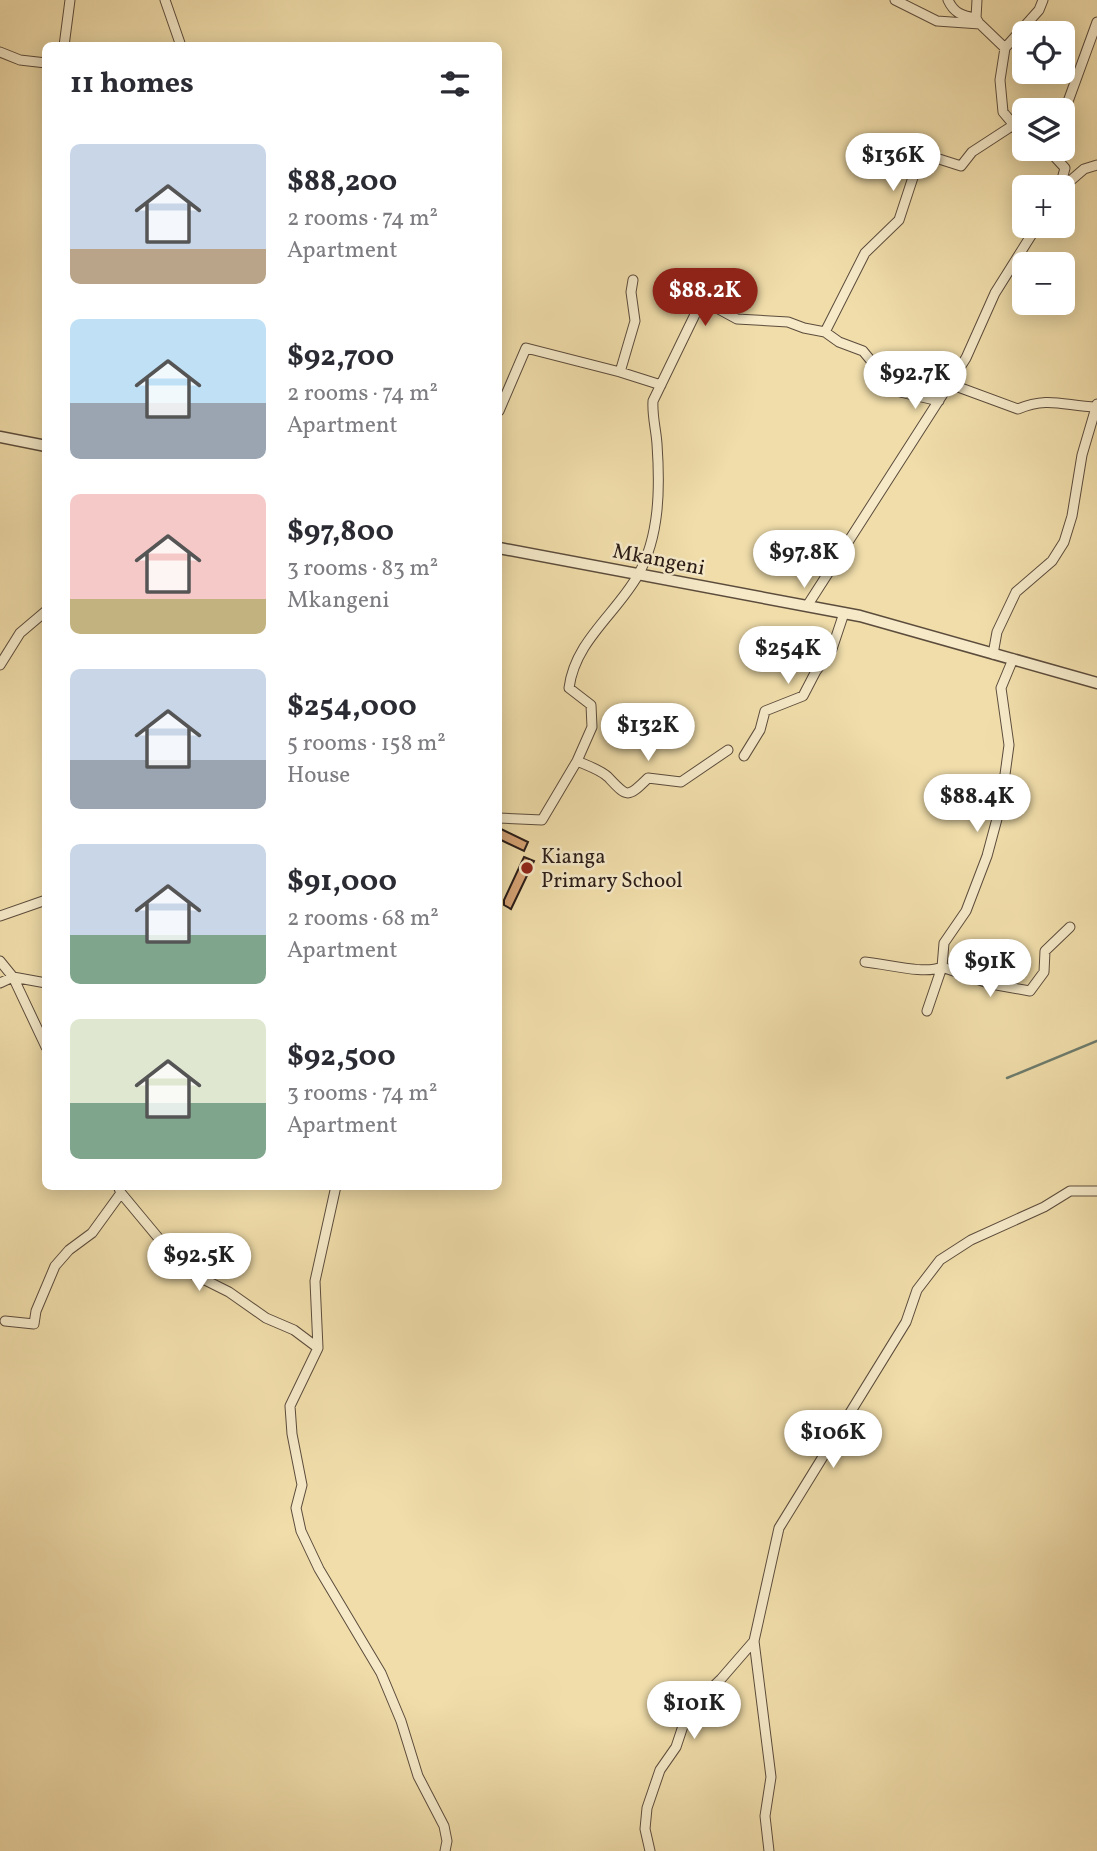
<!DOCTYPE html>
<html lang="en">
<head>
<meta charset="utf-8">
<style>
	:root { --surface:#fff; --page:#f2f2f3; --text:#2b2b33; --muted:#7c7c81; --accent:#8f2418 }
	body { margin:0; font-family:Vollkorn,serif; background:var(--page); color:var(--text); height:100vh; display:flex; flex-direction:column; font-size:26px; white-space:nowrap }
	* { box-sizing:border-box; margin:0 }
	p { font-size:23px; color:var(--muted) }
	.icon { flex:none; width:38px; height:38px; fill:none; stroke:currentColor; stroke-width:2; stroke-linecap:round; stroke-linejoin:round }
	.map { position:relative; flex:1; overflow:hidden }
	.details { position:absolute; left:42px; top:42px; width:460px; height:1148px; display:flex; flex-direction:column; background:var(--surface); border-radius:10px; box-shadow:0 4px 18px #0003 }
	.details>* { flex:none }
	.tools { position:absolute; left:1012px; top:21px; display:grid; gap:14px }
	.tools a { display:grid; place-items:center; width:63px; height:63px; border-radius:10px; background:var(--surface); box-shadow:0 4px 18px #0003; font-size:35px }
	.price { position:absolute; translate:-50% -60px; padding:0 16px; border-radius:24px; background:#fff; color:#222; font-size:23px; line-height:46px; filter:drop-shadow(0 2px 4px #0008) }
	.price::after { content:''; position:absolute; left:50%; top:42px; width:21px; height:16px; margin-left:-10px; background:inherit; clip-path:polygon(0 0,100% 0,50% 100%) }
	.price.active { background:var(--accent); color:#fff }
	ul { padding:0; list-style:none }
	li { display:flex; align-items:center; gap:21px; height:175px; padding:0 28px }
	li span { display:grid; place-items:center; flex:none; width:196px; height:140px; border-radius:10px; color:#555 }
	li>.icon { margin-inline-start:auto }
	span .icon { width:84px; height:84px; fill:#fffc; stroke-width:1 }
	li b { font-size:30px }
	h2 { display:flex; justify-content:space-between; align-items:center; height:84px; padding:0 28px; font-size:30px }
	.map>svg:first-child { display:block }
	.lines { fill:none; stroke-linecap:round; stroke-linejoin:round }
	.stream { stroke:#6d7c6d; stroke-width:2.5 }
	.building { fill:#d7a374; stroke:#2a1c17; stroke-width:2 }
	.minor-casing { stroke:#5c4c3c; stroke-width:11 }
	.tertiary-casing { stroke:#5c4c3c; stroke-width:13 }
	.minor { stroke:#f5e9c8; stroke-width:9 }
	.tertiary { stroke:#f5e9c8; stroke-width:10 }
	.poi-dot { fill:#8f2418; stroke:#f5e9c8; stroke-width:2.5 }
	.labels { text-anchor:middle; stroke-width:5; stroke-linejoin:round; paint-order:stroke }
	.street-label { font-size:21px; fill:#2a1c17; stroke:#f5e9c8 }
	.poi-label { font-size:21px; fill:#2a1c17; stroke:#f5e9c8; text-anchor:start }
</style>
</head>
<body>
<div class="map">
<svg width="1097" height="1851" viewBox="0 0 1097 1851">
	<rect width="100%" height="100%" fill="#f0ddaa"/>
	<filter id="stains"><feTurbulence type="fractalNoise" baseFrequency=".00286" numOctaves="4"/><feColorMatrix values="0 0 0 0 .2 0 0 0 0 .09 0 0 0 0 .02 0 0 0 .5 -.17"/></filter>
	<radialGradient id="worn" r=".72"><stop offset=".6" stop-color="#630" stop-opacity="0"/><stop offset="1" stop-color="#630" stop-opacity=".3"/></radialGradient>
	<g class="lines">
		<path class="stream" d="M1007,1078L1097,1041"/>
	</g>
	<path class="building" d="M499,828L528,842L524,851L499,839Z
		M524,857L534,861L511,909L504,905V900Z"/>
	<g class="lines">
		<defs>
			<path id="minor" d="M165,0L181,46
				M895,0L937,21L980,24L1005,48
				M948,0C954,13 962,16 976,18L979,23
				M976,18L977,0
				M64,46L70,0
				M0,52L20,60L46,63
				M1062,118L1097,22
				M1024,137L1003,112L1000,80L1005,48L1039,10L1043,0
				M1043,149L1053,155L1065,168L1060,187
				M1062,188L1084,169L1097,165
				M633,280L631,292L635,321L620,372L661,385
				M825,332L865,253L899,220L919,159H939L961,166L972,152L1015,124
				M950,384L1018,409C1048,396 1065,406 1096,407
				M499,411L526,348L620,372
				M807,606L966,358L995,293L1037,226
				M993,654L997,632L1016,592L1052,561L1064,542L1072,516L1082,455L1097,404
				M0,665L20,633L46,611
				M744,756L760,730L765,711L803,696L816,671L832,649L844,613
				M577,761C586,765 601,770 608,777C627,797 627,799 648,778L681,782L728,750
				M499,818L542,820L577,761L592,727L591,705L569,688C575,641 616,614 638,575C660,536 660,487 657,444C656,429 652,416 653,401L702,300L737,319L788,322L804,328L825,332L839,342L863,351L896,391L939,401
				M0,916L46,900
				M0,961L13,977L46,1047
				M865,962C888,964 924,975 942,967L991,984L1030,991L1044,972L1045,951L1070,927
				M0,983L13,977L46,983
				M927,1011L942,967L944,943L966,911L987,856L1001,804L1009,745L1001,688L1013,659
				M336,1186L315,1281L318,1348L290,1406L292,1434L302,1485L296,1508L301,1531L319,1569L381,1673L401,1721L418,1776L444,1826L447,1841L445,1851
				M121,1193L185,1270L229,1292L266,1318L294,1330L318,1348
				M5,1321L34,1324L36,1311L55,1266L69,1250L92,1233L121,1193L118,1186
				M650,1851L645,1829L647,1808L660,1770L676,1747L688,1711L721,1679L754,1641
				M769,1851L765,1816L771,1777L754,1641L779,1528L906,1322L917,1290L940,1260L971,1240L1044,1207L1070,1191H1097"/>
			<path id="tertiary" d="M0,437L46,446
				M499,548L860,616L1097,683"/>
		</defs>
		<use href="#minor" class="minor-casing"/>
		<use href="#tertiary" class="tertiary-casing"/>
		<use href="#minor" class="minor"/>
		<use href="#tertiary" class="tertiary"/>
	</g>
	<circle class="poi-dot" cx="527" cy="868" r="7"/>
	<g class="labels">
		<g class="street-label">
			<text transform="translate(659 559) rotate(11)" y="7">Mkangeni</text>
		</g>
		<g class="poi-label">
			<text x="541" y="863">Kianga<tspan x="541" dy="24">Primary School</tspan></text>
		</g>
	</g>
	<rect width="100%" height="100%" filter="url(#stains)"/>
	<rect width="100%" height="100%" fill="url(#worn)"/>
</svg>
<div class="tools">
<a><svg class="icon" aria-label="locate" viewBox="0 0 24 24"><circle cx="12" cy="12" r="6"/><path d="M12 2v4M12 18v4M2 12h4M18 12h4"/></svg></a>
<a><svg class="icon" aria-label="layers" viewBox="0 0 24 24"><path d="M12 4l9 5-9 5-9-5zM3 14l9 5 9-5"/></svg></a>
<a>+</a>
<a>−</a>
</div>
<b class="price" style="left:893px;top:193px">$136K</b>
<b class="price active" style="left:705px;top:328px">$88.2K</b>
<b class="price" style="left:915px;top:411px">$92.7K</b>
<b class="price" style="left:804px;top:590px">$97.8K</b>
<b class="price" style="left:788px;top:686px">$254K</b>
<b class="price" style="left:648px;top:763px">$132K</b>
<b class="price" style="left:977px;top:834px">$88.4K</b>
<b class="price" style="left:990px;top:999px">$91K</b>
<b class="price" style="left:199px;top:1293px">$92.5K</b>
<b class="price" style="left:833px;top:1470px">$106K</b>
<b class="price" style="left:694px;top:1741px">$101K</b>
<section class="details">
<h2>11 homes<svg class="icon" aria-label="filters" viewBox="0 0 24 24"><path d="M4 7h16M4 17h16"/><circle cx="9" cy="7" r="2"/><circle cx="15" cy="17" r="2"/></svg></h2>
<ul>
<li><span style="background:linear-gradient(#c9d6e8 75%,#b9a48a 0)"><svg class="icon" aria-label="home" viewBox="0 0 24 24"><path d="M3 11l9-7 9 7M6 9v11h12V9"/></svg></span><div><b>$88,200</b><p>2 rooms · 74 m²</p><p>Apartment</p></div></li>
<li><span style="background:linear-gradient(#bfe0f5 60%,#9aa5b1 0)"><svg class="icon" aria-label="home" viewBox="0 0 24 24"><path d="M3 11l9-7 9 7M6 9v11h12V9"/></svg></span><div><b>$92,700</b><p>2 rooms · 74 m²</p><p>Apartment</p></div></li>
<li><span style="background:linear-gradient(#f6c9c9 75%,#c2b280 0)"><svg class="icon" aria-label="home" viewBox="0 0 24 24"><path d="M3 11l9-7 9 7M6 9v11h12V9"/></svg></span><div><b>$97,800</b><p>3 rooms · 83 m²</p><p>Mkangeni</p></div></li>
<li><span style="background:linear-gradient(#c9d6e8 65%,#9aa5b1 0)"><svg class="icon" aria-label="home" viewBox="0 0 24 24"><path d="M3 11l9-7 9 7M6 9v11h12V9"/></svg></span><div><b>$254,000</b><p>5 rooms · 158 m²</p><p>House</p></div></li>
<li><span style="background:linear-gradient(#c9d6e8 65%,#7fa58c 0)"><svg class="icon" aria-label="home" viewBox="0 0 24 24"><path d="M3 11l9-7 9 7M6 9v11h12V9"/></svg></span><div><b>$91,000</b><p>2 rooms · 68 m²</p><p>Apartment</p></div></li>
<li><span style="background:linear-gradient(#dfe7d0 60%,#7fa58c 0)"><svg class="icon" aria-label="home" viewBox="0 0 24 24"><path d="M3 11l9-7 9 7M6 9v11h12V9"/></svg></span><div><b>$92,500</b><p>3 rooms · 74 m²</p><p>Apartment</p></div></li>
</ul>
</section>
</div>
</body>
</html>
